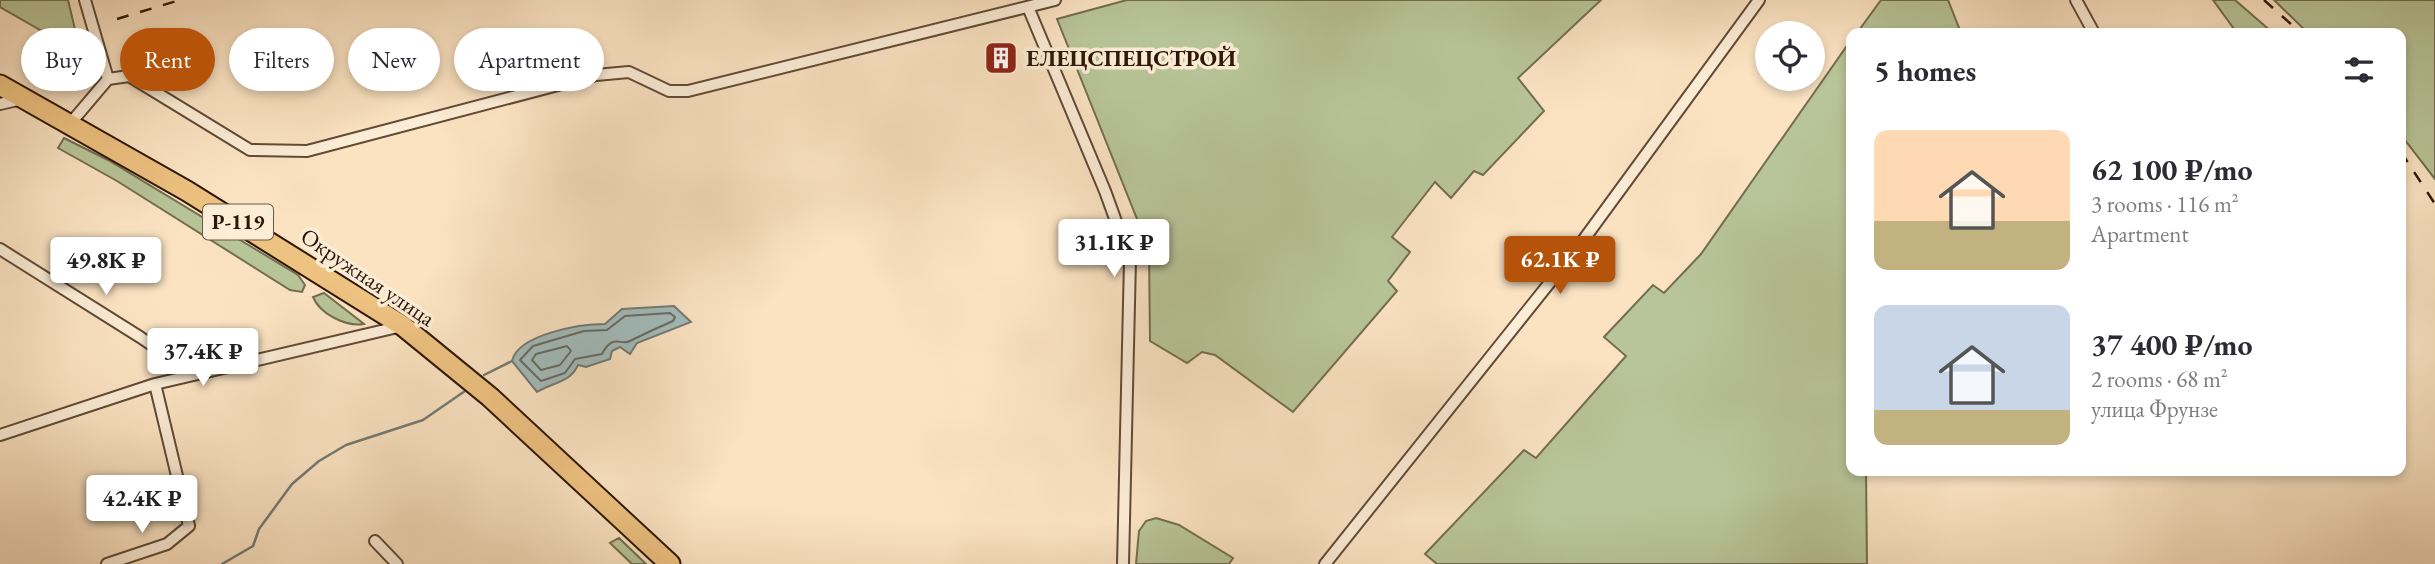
<!DOCTYPE html>
<html lang="en">
<head>
<meta charset="utf-8">
<style>
	:root { --surface:#fff; --page:#f2f2f3; --text:#2b2b33; --muted:#7c7c81; --accent:#b45309 }
	body { margin:0; font-family:"EB Garamond",serif; background:var(--page); color:var(--text); height:100vh; display:flex; flex-direction:column; font-size:26px; white-space:nowrap }
	* { box-sizing:border-box; margin:0 }
	p { font-size:23px; color:var(--muted) }
	.icon { flex:none; width:38px; height:38px; fill:none; stroke:currentColor; stroke-width:2; stroke-linecap:round; stroke-linejoin:round }
	.map { position:relative; flex:1; overflow:hidden }
	.details { position:absolute; left:1846px; top:28px; width:560px; height:448px; display:flex; flex-direction:column; background:var(--surface); border-radius:14px; box-shadow:0 4px 10px #0003 }
	.details>* { flex:none }
	.banner { position:absolute; left:21px; top:28px; width:665px; height:63px; display:flex; gap:14px }
	.controls { position:absolute; left:1755px; top:21px; display:grid; gap:14px }
	.controls a { display:grid; place-items:center; width:70px; height:70px; border-radius:50%; background:var(--surface); box-shadow:0 4px 10px #0003; font-size:35px }
	.price { position:absolute; translate:-50% -60px; padding:0 16px; border-radius:7px; background:#fff; color:#222; font-size:23px; line-height:46px; filter:drop-shadow(0 2px 4px #0008) }
	.price::after { content:''; position:absolute; left:50%; top:42px; width:21px; height:16px; margin-left:-10px; background:inherit; clip-path:polygon(0 0,100% 0,50% 100%) }
	.price.active { background:var(--accent); color:#fff }
	ul { padding:0; list-style:none }
	li { display:flex; align-items:center; gap:21px; height:175px; padding:0 28px }
	li span { display:grid; place-items:center; flex:none; width:196px; height:140px; border-radius:14px; color:#555 }
	li>.icon { margin-inline-start:auto }
	span .icon { width:84px; height:84px; fill:#fffc; stroke-width:1 }
	li b { font-size:30px }
	h2 { display:flex; justify-content:space-between; align-items:center; height:84px; padding:0 28px; font-size:30px }
	.pill { padding:0 24px; border-radius:32px; background:var(--surface); box-shadow:0 4px 10px #0003; font-size:24px; line-height:63px }
	.pill.active { background:var(--accent); color:#fff }
	.map>svg:first-child { display:block }
	.green { fill:#b8c598; stroke:#736e50; stroke-width:2 }
	.water { fill:#a2bcbd; stroke:#747a75; stroke-width:2 }
	.lines { fill:none; stroke-linecap:round; stroke-linejoin:round }
	.shore { stroke:#686a63; stroke-width:2 }
	.stream { stroke:#747a75; stroke-width:2.5 }
	.street-casing { stroke:#614a37; stroke-width:14 }
	.highway-casing { stroke:#2e1709; stroke-width:23 }
	.street { stroke:#fcedd7; stroke-width:10 }
	.highway { stroke:#eec281; stroke-width:19 }
	.rail { stroke:#2e1709; stroke-width:2.5; stroke-dasharray:12 12; stroke-linecap:butt }
	.labels { text-anchor:middle; stroke-width:7; stroke-linejoin:round; paint-order:stroke }
	.shield { fill:#fcedd7; stroke:#6c5747; stroke-width:2 }
	.shield-label { font-size:21px; font-weight:bold; fill:#2e1709 }
	.poi-label { font-size:23px; font-weight:bold; fill:#2e1709; stroke:#fcedd7; text-anchor:start }
	.street-label { font-size:23px; fill:#2e1709; stroke:#fcedd7 }
</style>
</head>
<body>
<div class="map">
<svg width="2435" height="564" viewBox="0 0 2435 564">
	<rect width="100%" height="100%" fill="#fbe3c2"/>
	<filter id="stains"><feTurbulence type="fractalNoise" baseFrequency=".00286" numOctaves="4"/><feColorMatrix values="0 0 0 0 .2 0 0 0 0 .09 0 0 0 0 .02 0 0 0 .5 -.17"/></filter>
	<radialGradient id="worn" r=".72"><stop offset=".6" stop-color="#630" stop-opacity="0"/><stop offset="1" stop-color="#630" stop-opacity=".3"/></radialGradient>
	<path class="green" d="M0,0H68L78,42L68,46L0,7Z
		M1127,0H1601L1518,78L1544,111L1483,175L1474,171L1451,198L1435,182L1392,237L1410,252L1388,281L1397,291L1293,412L1215,355L1202,352L1187,363L1150,341L1149,249L1057,19Z
		M1881,0H1948L1961,33H1857Z
		M2213,0H2235L2273,33H2237Z
		M2274,0H2435V179L2401,135V33H2308Z
		M1851,40L1852,471H1866L1867,564H1437L1425,554L1524,450L1536,458L1626,356L1604,337L1653,285L1664,293L1701,254Z
		M64,138L108,160L298,275L305,285L302,292L290,290L117,181L58,148Z
		M324,293L364,324C346,327 320,314 313,297Z
		M1156,518L1179,525L1233,558L1229,564H1136L1139,531L1146,521Z
		M619,538L646,564H632L610,543Z"/>
	<path class="water" d="M674,306L691,322L637,343L630,354L620,347L612,351L610,359L586,367L578,365C570,383 553,382 537,392L512,361C518,334 581,324 605,324L622,309Z"/>
	<g class="lines">
		<path class="shore" d="M670,313L675,317L673,321C659,327 644,334 630,341C620,346 613,333 602,354L575,359L565,373L541,381L520,360L533,346L584,331L607,330L625,316Z
			M567,346L571,351L560,365L541,370L532,360L536,354Z"/>
		<path class="stream" d="M484,375L512,361
			M222,564L253,546L259,529L292,484L319,461L346,445L423,420L465,391"/>
		<defs>
			<path id="street" d="M2076,0L2094,33
				M1028,7L1105,191L1130,260L1123,564
				M108,79L129,76L250,150L307,151L596,75L629,72L669,91H688L1055,0
				M0,104L22,99
				M69,125L108,79L85,0
				M0,249L140,337L194,374
				M0,435L155,384L402,326
				M375,541L397,564
				M107,564L167,544L189,526L155,384
				M1325,564L1579,246L1759,0"/>
			<path id="highway" d="M0,85L187,191L403,326L490,397L670,564"/>
		</defs>
		<use href="#street" class="street-casing"/>
		<use href="#highway" class="highway-casing"/>
		<use href="#street" class="street"/>
		<use href="#highway" class="highway"/>
		<path class="rail" d="M2264,0L2301,33
			M117,19L180,0
			M2401,152L2435,204"/>
	</g>
	<defs>
		<symbol id="building-square" viewBox="-11 -11 22 22"><rect x="-9" y="-9" width="18" height="18" rx="4" fill="#8f2418" stroke="#fcedd7"/><path d="M-4-6H4V6H1V3H-1V6H-4ZM-2.5-4.3h1.7v1.8h-1.7ZM.8-4.3h1.7v1.8H.8ZM-2.5-1h1.7V.8h-1.7ZM.8-1h1.7V.8H.8Z" fill="#fff"/></symbol>
	</defs>
	<g fill-rule="evenodd">
		<use href="#building-square" x="982" y="39" width="38" height="38"/>
	</g>
	<g class="labels">
		<rect class="shield" x="203" y="204.5" width="70" height="35" rx="5"/>
		<g class="shield-label">
			<text x="238" y="229">Р-119</text>
		</g>
		<g class="poi-label">
			<text x="1026" y="66">ЕЛЕЦСПЕЦСТРОЙ</text>
		</g>
		<g class="street-label">
			<text transform="translate(368 277) rotate(34)" y="8">Окружная улица</text>
		</g>
	</g>
	<rect width="100%" height="100%" filter="url(#stains)"/>
	<rect width="100%" height="100%" fill="url(#worn)"/>
</svg>
<div class="controls">
<a><svg class="icon" aria-label="locate" viewBox="0 0 24 24"><circle cx="12" cy="12" r="6"/><path d="M12 2v4M12 18v4M2 12h4M18 12h4"/></svg></a>
</div>
<b class="price" style="left:1114px;top:279px">31.1K ₽</b>
<b class="price active" style="left:1560px;top:296px">62.1K ₽</b>
<b class="price" style="left:106px;top:297px">49.8K ₽</b>
<b class="price" style="left:203px;top:388px">37.4K ₽</b>
<b class="price" style="left:142px;top:535px">42.4K ₽</b>
<div class="banner">
<a class="pill">Buy</a>
<a class="pill active">Rent</a>
<a class="pill">Filters</a>
<a class="pill">New</a>
<a class="pill">Apartment</a>
</div>
<section class="details">
<h2>5 homes<svg class="icon" aria-label="filters" viewBox="0 0 24 24"><path d="M4 7h16M4 17h16"/><circle cx="9" cy="7" r="2"/><circle cx="15" cy="17" r="2"/></svg></h2>
<ul>
<li><span style="background:linear-gradient(#ffd9b3 65%,#c2b280 0)"><svg class="icon" aria-label="home" viewBox="0 0 24 24"><path d="M3 11l9-7 9 7M6 9v11h12V9"/></svg></span><div><b>62 100 ₽/mo</b><p>3 rooms · 116 m²</p><p>Apartment</p></div></li>
<li><span style="background:linear-gradient(#c9d6e8 75%,#c2b280 0)"><svg class="icon" aria-label="home" viewBox="0 0 24 24"><path d="M3 11l9-7 9 7M6 9v11h12V9"/></svg></span><div><b>37 400 ₽/mo</b><p>2 rooms · 68 m²</p><p>улица Фрунзе</p></div></li>
</ul>
</section>
</div>
</body>
</html>
